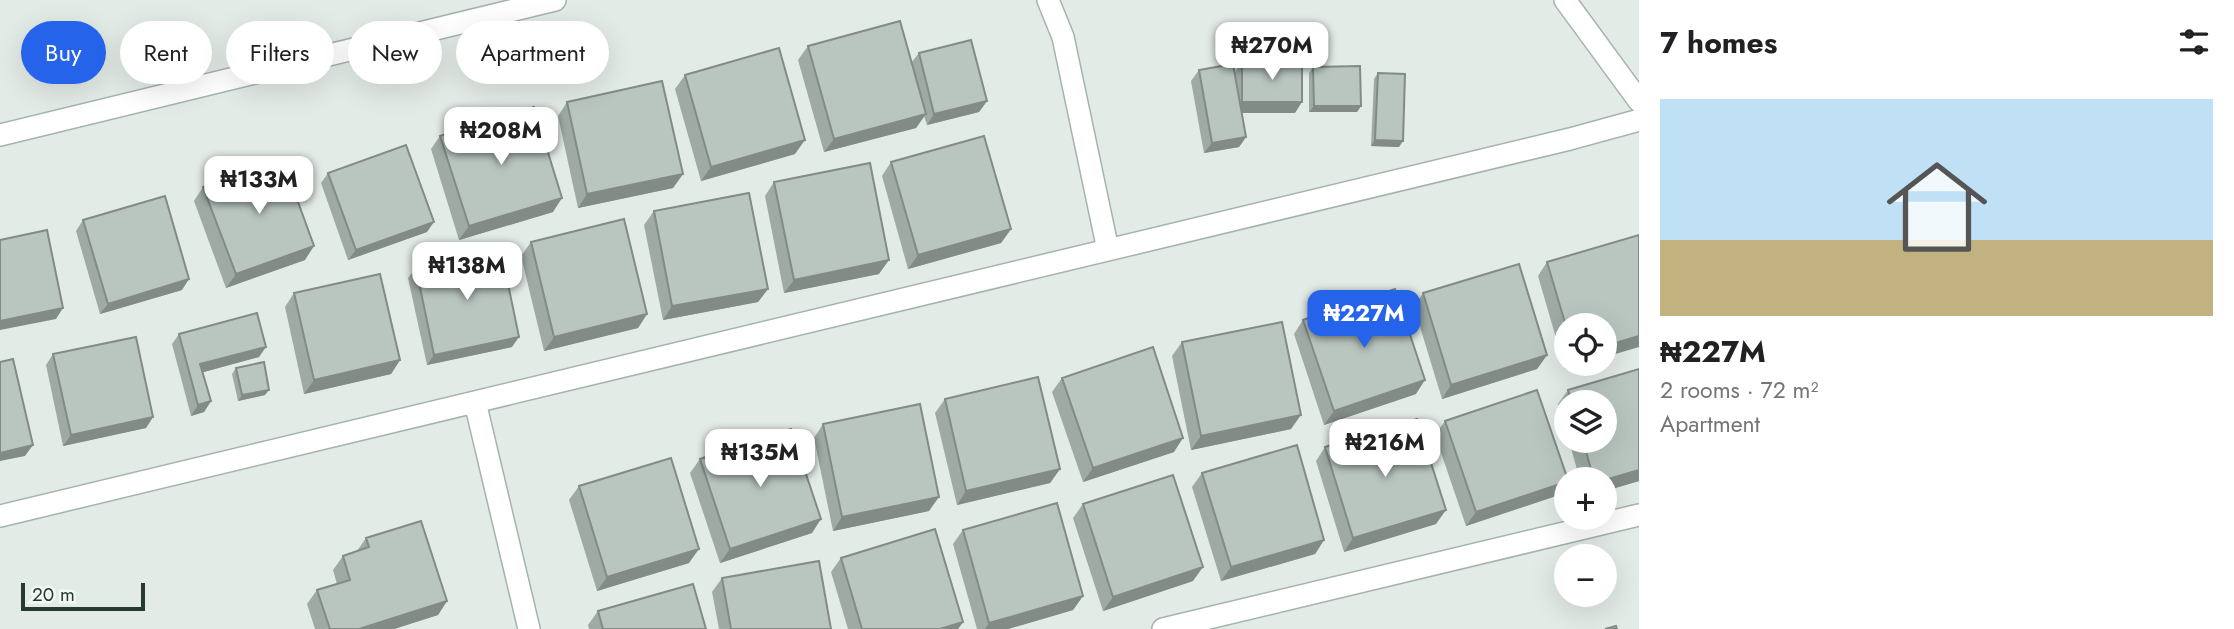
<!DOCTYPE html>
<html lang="en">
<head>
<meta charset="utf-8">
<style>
	:root { --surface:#fff; --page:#f6f6f6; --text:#202124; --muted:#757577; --line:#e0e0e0; --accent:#2563eb }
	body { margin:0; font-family:Jost,sans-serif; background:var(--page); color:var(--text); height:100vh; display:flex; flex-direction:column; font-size:26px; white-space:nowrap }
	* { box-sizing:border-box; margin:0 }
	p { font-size:23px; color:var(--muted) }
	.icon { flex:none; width:38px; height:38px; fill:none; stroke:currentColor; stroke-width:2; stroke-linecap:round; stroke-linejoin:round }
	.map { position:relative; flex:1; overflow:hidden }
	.side { display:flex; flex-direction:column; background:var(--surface); width:595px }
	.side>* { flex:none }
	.guide { position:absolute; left:21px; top:21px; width:665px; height:63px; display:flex; gap:14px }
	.buttons { position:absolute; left:1554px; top:313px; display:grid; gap:14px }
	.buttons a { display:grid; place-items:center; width:63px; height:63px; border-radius:50%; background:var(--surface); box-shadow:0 7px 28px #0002; font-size:35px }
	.scale { position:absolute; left:21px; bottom:18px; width:124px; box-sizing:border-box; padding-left:7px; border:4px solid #253b31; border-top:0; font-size:19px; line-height:24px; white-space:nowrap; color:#253b31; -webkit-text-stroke:5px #f3f8f5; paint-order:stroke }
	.price { position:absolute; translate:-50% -60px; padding:0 16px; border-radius:14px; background:#fff; color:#222; font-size:23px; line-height:46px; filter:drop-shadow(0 2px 4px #0008) }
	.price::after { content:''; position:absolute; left:50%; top:42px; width:21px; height:16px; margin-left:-10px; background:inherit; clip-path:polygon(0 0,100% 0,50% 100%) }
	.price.on { background:var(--accent); color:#fff }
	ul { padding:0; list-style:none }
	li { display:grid; align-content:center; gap:14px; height:371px; padding:0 21px }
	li+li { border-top:2px solid var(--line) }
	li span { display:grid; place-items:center; height:217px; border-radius:0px; color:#555 }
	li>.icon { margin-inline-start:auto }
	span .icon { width:126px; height:126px; fill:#fffc; stroke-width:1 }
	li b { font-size:30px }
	h2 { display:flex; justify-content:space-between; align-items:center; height:84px; padding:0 21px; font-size:30px }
	.pill { padding:0 24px; border-radius:32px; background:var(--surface); box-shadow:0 7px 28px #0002; font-size:24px; line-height:63px }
	.pill.on { background:var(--accent); color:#fff }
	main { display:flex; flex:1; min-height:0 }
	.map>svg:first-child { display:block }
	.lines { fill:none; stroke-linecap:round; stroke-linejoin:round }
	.street-casing { stroke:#a6b3ac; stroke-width:24 }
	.street { stroke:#fff; stroke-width:21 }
	.wall { fill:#9faaa4 }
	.shaded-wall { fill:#828b86 }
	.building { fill:#b9c6bf; stroke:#828b86; stroke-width:2 }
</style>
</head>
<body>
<main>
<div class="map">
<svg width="1639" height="629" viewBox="0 0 1639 629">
	<rect width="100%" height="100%" fill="#e3ebe6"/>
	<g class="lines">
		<defs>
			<path id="street" d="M1048,0L1063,37L1108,250
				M1565,0L1639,101
				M0,135L555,0
				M475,402L529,629
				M0,516L1570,139L1639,120
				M1163,629L1639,515"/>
		</defs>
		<use href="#street" class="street-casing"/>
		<use href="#street" class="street"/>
	</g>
	<path class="wall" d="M35,29L58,60L39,65L30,35Z
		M808,46L911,63L919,53L987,101L979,112L927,125L924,116L916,128L824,152L798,60Z
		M1242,62L1295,113H1242L1246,137L1239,147L1204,153L1191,81L1199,70L1235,72Z
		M1313,67L1361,106L1357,112H1309V73Z
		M1378,73L1399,147L1371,146L1374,79Z
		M685,75L795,154L701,181L675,89Z
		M567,102L683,174L673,188L578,208L558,116Z
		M440,136L553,212L459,240L431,149Z
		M891,162L1011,229L1001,243L908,269L882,176Z
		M328,173L427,232L348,260L321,183Z
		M774,182L879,274L784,293L765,196Z
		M203,187L305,260L226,288L194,201Z
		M654,211L768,289L758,302L663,320L644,225Z
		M83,220L182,290L100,314L76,231Z
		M531,242L647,314L638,328L544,351L521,256Z
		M1547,262L1566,326V364H1582L1565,369L1538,276Z
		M416,268L512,347L427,365L408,278Z
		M294,293L400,360L391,374L304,394L285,307Z
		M1423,293L1547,355L1537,369L1442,399L1414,307Z
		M1303,320L1416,394L1324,425L1294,334Z
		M179,334L259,357L203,372L211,401L204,412L191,416L172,344Z
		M1182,342L1291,429L1191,450L1172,356Z
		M53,354L153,417L146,428L63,446L46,365Z
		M236,368L265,395L238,401L232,374Z
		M1639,369V481L1605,491V480H1580L1569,441H1605V402H1566V431L1558,404L1568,390Z
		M1062,378L1174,452L1083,482L1052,392Z
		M945,399L1060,469L1050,483L957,505L935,413Z
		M1445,421L1559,495L1466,526L1435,435Z
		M823,424L929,511L833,531L814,438Z
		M1325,447L1436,524L1344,552L1316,461Z
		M700,459L812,533L720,563L690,473Z
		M1202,473L1324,540L1315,554L1221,581L1192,487Z
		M579,486L689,563L597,591L569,500Z
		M1083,504L1193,581L1103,611L1073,518Z
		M963,530L1083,596L1073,610L1008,629H977L953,544Z
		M366,538L447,601L438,615L394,629H315L307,604L317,590L337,584L333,570L343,556L357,551Z
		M841,558L963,622L958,629H848L831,572Z
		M722,578L831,629H719L712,592Z
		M598,611L706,629H589L588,625Z"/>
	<path class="shaded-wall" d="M62,54L58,60L39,65L43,60Z
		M987,101L979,112L927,125L934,114Z
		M1242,102H1302L1295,113H1235Z
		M1314,106H1361L1357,112H1309Z
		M926,114L916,128L824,152L834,139Z
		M1246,137L1239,147L1204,153L1212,143Z
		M805,140L795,154L701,181L711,167Z
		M1375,140L1403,141L1399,147L1371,146Z
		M683,174L673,188L578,208L587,194Z
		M562,198L553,212L459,240L469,226Z
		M434,222L427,232L348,260L356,250Z
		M1011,229L1001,243L908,269L918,255Z
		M314,246L305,260L226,288L236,274Z
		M889,260L879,274L784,293L794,280Z
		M189,279L182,290L100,314L108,304Z
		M768,289L758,302L663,320L672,306Z
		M63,308L56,319L0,330V321Z
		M647,314L638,328L544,351L554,337Z
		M1639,336V347L1605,357V346Z
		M519,337L512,347L427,365L434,355Z
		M266,347L259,357L193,375L200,364Z
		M1547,355L1537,369L1442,399L1451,385Z
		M400,360L391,374L304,394L314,380Z
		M1568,364H1582L1565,369Z
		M1425,380L1416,394L1324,425L1334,411Z
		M269,390L265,395L238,401L242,395Z
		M211,401L204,412L191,416L198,405Z
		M1301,415L1291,429L1191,450L1201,436Z
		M153,417L146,428L63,446L71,435Z
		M1183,438L1174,452L1083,482L1093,468Z
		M33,445L25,456L0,461V453Z
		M1060,469L1050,483L957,505L966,491Z
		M1639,470V481L1605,491V480Z
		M1566,482V484L1559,495L1466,526L1476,512Z
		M939,497L929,511L833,531L842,517Z
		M1446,510L1436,524L1344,552L1353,538Z
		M821,519L812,533L720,563L730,549Z
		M1324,540L1315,554L1221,581L1231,567Z
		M699,549L689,563L597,591L607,577Z
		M1203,567L1193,581L1103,611L1113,597Z
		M1083,596L1073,610L1008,629H985L989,623Z
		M447,601L438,615L394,629H359Z
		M963,622L958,629H940Z"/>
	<path class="building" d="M900,21L926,114L834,139L808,46Z
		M54,23L62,54L43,60L35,29Z
		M971,40L987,101L934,114L919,53Z
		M779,48L805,140L711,167L685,75Z
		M1242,62H1302V102H1242Z
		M1233,64L1246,137L1212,143L1199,70Z
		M1360,66L1361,106H1314L1313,67Z
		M1378,73L1405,74L1403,141L1375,140Z
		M662,81L683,174L587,194L567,102Z
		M534,107L562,198L469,226L440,136Z
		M984,136L1011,229L918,255L891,162Z
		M406,145L434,222L356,250L328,173Z
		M282,158L314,246L236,274L203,187Z
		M870,163L889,260L794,280L774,182Z
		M749,193L768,289L672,306L654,211Z
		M165,196L189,279L108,304L83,220Z
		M624,219L647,314L554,337L531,242Z
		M47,230L63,308L0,321V240Z
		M1639,235V336L1605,346V326H1566L1547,262Z
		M501,250L519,337L434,355L416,268Z
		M1519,264L1547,355L1451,385L1423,293Z
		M380,274L400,360L314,380L294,293Z
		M1395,289L1425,380L1334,411L1303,320Z
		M257,313L266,347L200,364L211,401L198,405L179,334Z
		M1282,322L1301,415L1201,436L1182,342Z
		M136,337L153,417L71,435L53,354Z
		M1153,347L1183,438L1093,468L1062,378Z
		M13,359L33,445L0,453V362Z
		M264,362L269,390L242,395L236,368Z
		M1639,369V470L1605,480H1594L1583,441H1605V402H1572L1568,390Z
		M1038,377L1060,469L966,491L945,399Z
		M1537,390L1568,480H1566V482L1476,512L1445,421Z
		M920,404L939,497L842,517L823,424Z
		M1417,419L1446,510L1353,538L1325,447Z
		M791,429L821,519L730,549L700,459Z
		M1297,445L1324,540L1231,567L1202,473Z
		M671,458L699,549L607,577L579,486Z
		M1173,475L1203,567L1113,597L1083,504Z
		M1057,503L1083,596L989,623L963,530Z
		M421,521L447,601L359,629H330L317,590L350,580L343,556L369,547L366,538Z
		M935,529L963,622L940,629H862L841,558Z
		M819,561L831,629H731L722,578Z
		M693,584L706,629H603L598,611Z
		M1616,626L1617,629H1605Z"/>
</svg>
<div class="buttons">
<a><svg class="icon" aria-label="locate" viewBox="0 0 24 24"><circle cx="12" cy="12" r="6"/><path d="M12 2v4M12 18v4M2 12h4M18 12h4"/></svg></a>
<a><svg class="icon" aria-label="layers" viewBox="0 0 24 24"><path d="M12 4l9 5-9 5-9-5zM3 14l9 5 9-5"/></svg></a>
<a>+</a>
<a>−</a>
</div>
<div class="scale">20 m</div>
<b class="price" style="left:1272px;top:82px">₦270M</b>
<b class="price" style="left:501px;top:167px">₦208M</b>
<b class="price" style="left:259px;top:216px">₦133M</b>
<b class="price" style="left:467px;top:302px">₦138M</b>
<b class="price on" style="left:1364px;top:350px">₦227M</b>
<b class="price" style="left:1385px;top:479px">₦216M</b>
<b class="price" style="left:760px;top:489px">₦135M</b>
<div class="guide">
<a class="pill on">Buy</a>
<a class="pill">Rent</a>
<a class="pill">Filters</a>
<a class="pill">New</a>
<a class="pill">Apartment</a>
</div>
</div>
<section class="side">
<h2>7 homes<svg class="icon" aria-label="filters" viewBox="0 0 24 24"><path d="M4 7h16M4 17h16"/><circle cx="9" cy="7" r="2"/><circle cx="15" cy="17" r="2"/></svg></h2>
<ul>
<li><span style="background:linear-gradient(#bfe0f5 65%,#c2b280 0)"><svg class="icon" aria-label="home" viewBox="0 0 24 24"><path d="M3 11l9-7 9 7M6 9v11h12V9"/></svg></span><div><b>₦227M</b><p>2 rooms · 72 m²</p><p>Apartment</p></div></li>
</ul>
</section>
</main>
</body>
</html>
